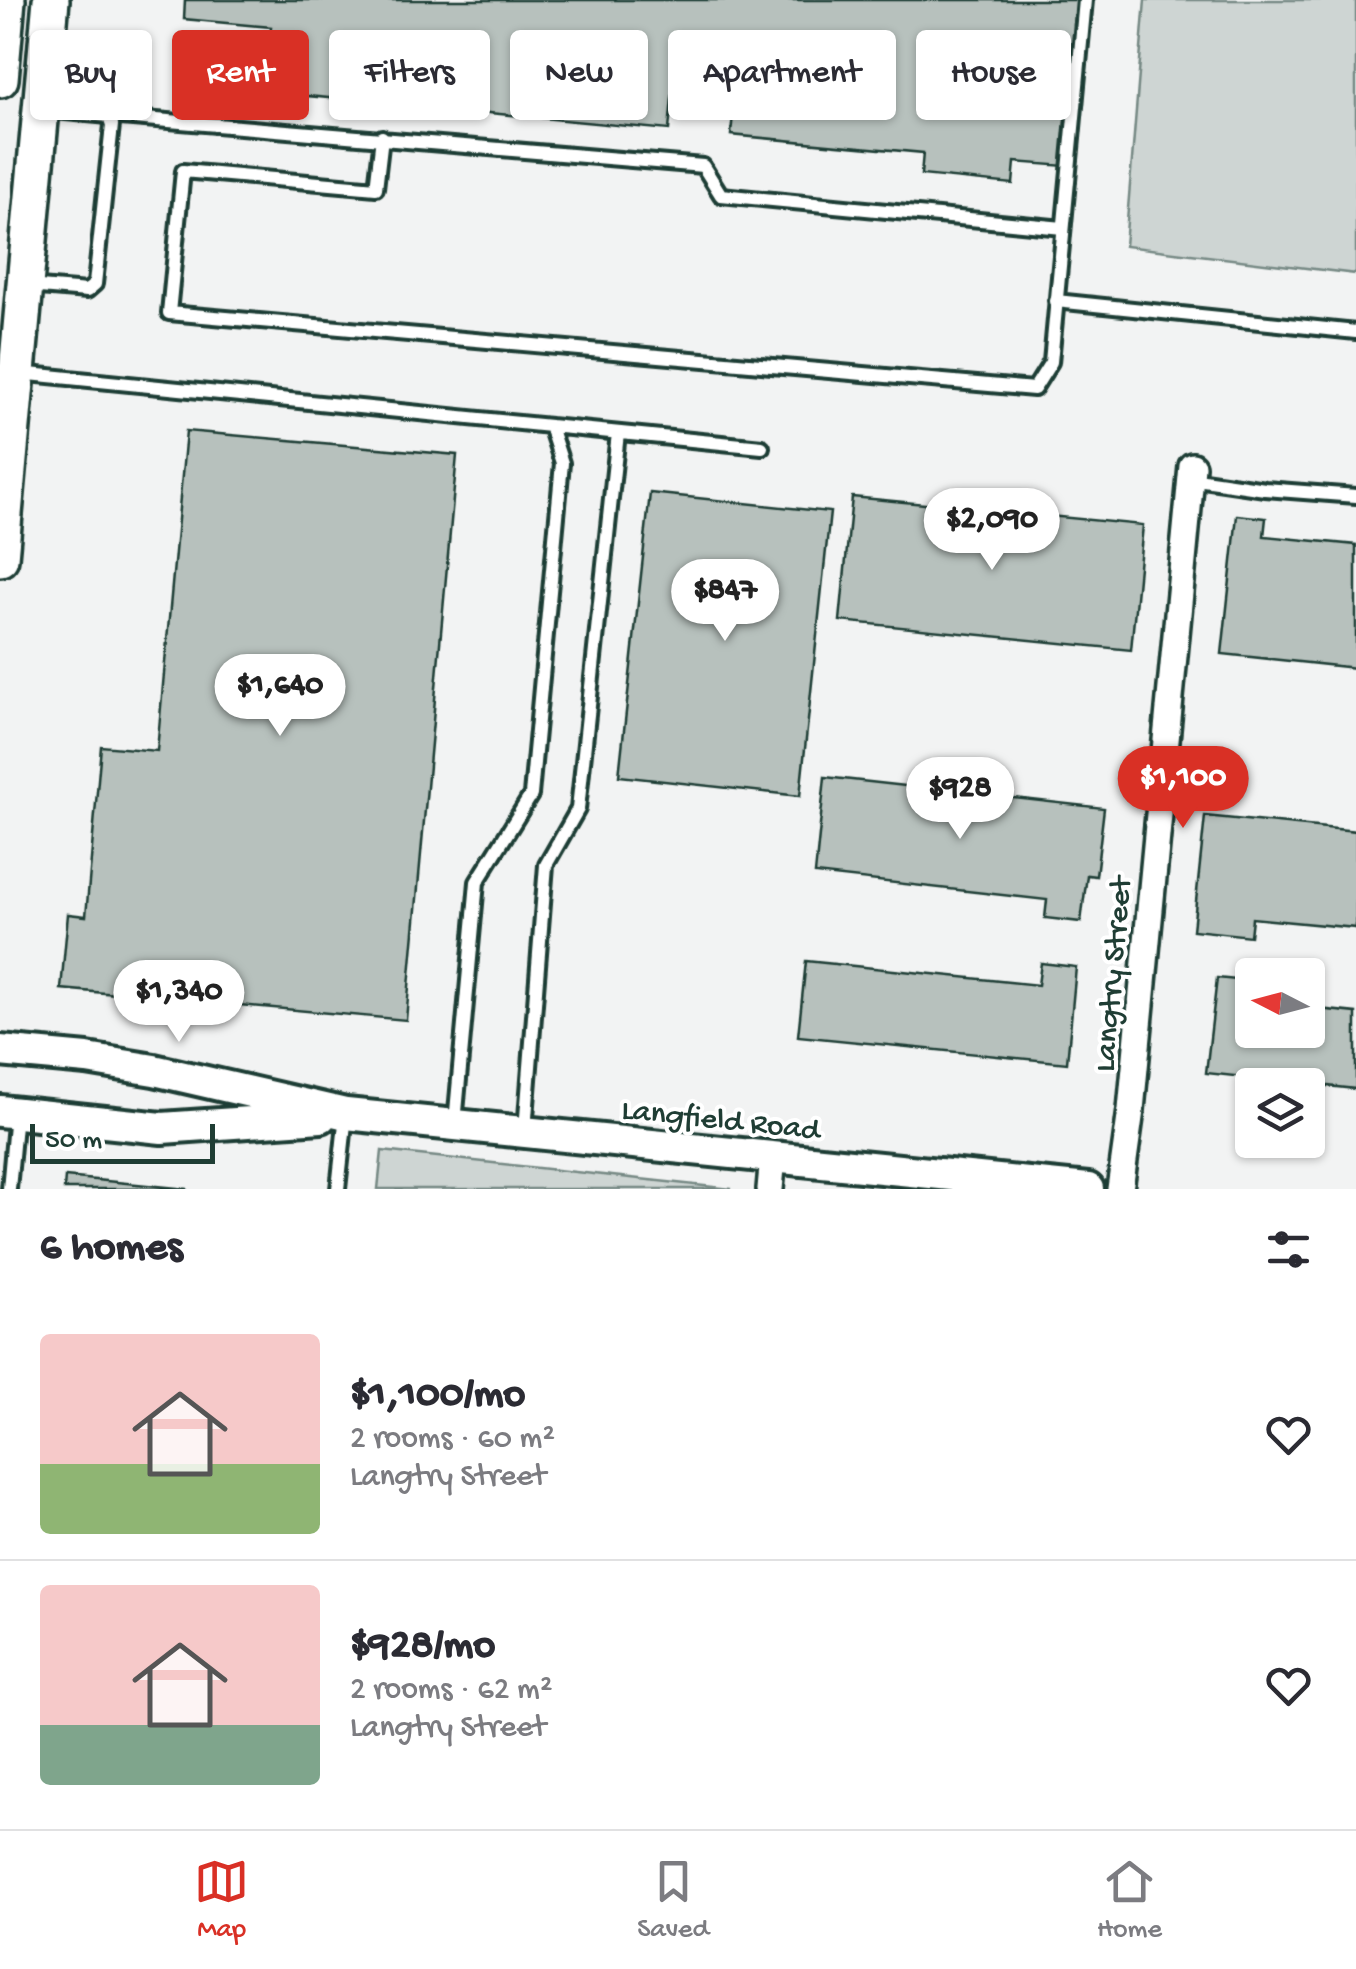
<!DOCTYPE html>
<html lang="en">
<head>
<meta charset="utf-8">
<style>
	:root { --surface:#fff; --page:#f7f7f7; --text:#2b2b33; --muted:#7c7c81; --line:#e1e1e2; --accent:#d93025 }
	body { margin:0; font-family:"Gochi Hand",sans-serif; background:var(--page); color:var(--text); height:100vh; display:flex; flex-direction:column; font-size:38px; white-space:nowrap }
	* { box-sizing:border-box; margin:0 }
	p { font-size:32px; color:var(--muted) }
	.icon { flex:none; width:55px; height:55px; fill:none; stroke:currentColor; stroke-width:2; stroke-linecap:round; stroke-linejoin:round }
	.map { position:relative; height:1189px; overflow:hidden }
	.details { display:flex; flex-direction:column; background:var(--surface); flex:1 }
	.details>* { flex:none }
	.hud { position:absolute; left:30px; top:30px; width:1298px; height:90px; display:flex; gap:20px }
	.needle { width:65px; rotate:276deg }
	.tools { position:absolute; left:1235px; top:958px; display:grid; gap:20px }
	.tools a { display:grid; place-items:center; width:90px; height:90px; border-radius:10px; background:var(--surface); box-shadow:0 2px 8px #0004; font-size:50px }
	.scale { position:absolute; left:30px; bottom:25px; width:185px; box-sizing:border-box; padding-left:10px; border:5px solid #1f3d34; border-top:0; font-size:28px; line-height:35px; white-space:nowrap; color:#1f3d34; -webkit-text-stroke:8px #fff; paint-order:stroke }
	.price { position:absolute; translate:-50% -85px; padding:0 22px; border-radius:35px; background:#fff; color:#222; font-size:32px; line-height:65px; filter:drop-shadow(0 2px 5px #0008) }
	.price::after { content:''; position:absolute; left:50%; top:60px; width:30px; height:22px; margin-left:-15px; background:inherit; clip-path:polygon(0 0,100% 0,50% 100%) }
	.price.on { background:var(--accent); color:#fff }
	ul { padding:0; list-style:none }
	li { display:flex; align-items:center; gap:30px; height:250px; padding:0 40px }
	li+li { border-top:2px solid var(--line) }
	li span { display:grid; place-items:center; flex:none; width:280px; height:200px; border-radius:10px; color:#555 }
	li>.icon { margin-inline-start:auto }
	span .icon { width:120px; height:120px; fill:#fffc; stroke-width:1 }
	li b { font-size:42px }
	h2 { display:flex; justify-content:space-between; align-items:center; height:120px; padding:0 40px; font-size:42px }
	.pill { padding:0 35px; border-radius:10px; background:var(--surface); box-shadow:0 2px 8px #0004; font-size:35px; line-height:90px }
	.pill.on { background:var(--accent); color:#fff }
	.menu { display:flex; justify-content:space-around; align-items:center; height:140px; border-top:2px solid var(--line); background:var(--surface); font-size:28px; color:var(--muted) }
	.menu a { display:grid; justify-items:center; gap:5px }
	.menu .on { color:var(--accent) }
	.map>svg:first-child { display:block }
	.green { fill:#ced5d3; stroke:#768984; stroke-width:2.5 }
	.building { fill:#b7c1bd; stroke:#1f3d34; stroke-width:2.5 }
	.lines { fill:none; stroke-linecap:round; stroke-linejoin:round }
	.service-casing { stroke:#1f3d34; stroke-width:20 }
	.minor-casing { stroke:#1f3d34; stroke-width:32 }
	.tertiary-casing { stroke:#1f3d34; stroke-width:38 }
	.secondary-casing { stroke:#1f3d34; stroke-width:42 }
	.service { stroke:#fff; stroke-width:12 }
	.minor { stroke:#fff; stroke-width:25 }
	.tertiary { stroke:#fff; stroke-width:30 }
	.secondary { stroke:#fff; stroke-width:35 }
	.labels { text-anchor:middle; stroke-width:8; stroke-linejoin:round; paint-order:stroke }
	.street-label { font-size:32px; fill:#1f3d34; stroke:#fff }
</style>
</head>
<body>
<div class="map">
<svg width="1356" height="1189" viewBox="0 0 1356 1189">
	<rect width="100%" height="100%" fill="#f2f3f3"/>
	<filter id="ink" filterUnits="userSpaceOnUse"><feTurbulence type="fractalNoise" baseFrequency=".01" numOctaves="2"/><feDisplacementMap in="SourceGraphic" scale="20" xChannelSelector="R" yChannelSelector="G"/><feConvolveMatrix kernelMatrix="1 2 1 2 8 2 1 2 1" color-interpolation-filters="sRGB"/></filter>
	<g filter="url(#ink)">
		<path class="green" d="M1145,0H1356V274L1125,246Z
			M382,1151L732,1189H378Z"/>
		<path class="building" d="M185,0H1081L1065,166L1015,162L1013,184L921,175L923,153L731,135L740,39L678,33L669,130L265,92L271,27L184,19Z
			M186,431L457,455L406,1020L61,989L68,914L86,916L101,746L157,751Z
			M650,493L830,512L800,796L619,776Z
			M852,497L1143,525L1131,650L840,621Z
			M1237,515L1266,518L1264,536L1356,545V668L1222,654Z
			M825,777L1104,808L1096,876L1087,875L1081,922L1045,918L1047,900L815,874Z
			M1205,816L1356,831V928L1252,918L1250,936L1193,930Z
			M806,961L1038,985L1041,963L1076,967L1067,1063L798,1036Z
			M1217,978L1247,981L1245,1001L1252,1002V1030H1308V1008L1356,1013V1089L1206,1073Z
			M65,1177L188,1189H64Z"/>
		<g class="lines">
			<defs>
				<path id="service" d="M109,116L703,166L721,195L1063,228
					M382,137L376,188L183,171L169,313L1034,389L1051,362L1085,0
					M28,286L87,291L95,284L112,125L109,116L44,110
					M1056,301L1356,332
					M19,373L550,426L562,463L531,795L477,882L455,1123
					M550,426L762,447
					M1190,478L1265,489L1356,496
					M525,1130L546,865L578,809L618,433
					M9,1189L16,1113
					M338,1189L346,1114"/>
				<path id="minor" d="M770,1189L773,1157
					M1120,1189L1131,1110L1192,466"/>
				<path id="tertiary" d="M0,1051L87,1059L154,1070L346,1114L1088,1189
					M0,1111L162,1128L321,1117"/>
				<path id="secondary" d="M0,79L7,0
					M0,558L51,0"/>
			</defs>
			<use href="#service" class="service-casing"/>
			<use href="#minor" class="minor-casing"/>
			<use href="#tertiary" class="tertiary-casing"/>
			<use href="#secondary" class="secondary-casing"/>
			<use href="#service" class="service"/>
			<use href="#minor" class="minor"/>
			<use href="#tertiary" class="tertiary"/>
			<use href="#secondary" class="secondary"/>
		</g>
	</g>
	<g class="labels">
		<g class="street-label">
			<text transform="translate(1110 974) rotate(-85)" y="11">Langtry Street</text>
			<text transform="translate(721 1117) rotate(6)" y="11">Langfield Road</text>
		</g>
	</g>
</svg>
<div class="tools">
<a><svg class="needle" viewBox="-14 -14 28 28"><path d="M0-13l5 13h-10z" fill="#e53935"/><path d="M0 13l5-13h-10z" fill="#7c7c81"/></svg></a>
<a><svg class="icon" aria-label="layers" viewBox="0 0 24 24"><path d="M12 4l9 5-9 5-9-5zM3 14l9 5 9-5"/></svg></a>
</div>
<div class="scale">50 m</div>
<b class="price" style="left:992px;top:573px">$2,090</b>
<b class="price" style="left:725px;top:644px">$847</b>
<b class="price" style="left:280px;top:739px">$1,640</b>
<b class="price on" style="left:1183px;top:831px">$1,100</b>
<b class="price" style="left:960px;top:842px">$928</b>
<b class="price" style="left:179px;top:1045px">$1,340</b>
<div class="hud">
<a class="pill">Buy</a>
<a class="pill on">Rent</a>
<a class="pill">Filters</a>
<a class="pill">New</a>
<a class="pill">Apartment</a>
<a class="pill">House</a>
</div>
</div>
<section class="details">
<h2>6 homes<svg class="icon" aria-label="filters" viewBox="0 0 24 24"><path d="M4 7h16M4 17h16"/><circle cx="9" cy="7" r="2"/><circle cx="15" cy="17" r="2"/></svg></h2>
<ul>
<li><span style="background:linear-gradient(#f6c9c9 65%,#8fb573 0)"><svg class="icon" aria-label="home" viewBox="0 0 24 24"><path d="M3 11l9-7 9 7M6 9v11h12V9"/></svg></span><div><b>$1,100/mo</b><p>2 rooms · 60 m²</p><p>Langtry Street</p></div><svg class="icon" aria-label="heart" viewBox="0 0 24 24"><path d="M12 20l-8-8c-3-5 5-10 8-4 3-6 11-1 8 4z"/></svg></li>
<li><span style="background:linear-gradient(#f6c9c9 70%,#7fa58c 0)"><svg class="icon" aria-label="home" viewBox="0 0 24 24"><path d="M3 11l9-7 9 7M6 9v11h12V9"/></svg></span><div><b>$928/mo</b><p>2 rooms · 62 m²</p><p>Langtry Street</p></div><svg class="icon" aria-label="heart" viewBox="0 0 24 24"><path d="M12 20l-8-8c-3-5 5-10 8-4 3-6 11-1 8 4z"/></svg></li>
</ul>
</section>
<nav class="menu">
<a class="on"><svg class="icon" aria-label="map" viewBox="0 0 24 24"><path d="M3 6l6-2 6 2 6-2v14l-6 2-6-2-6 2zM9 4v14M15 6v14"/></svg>Map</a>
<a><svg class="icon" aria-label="saved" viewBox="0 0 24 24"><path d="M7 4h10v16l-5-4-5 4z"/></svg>Saved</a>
<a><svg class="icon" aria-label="home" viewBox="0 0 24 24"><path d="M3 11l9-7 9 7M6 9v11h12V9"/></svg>Home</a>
</nav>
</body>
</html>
